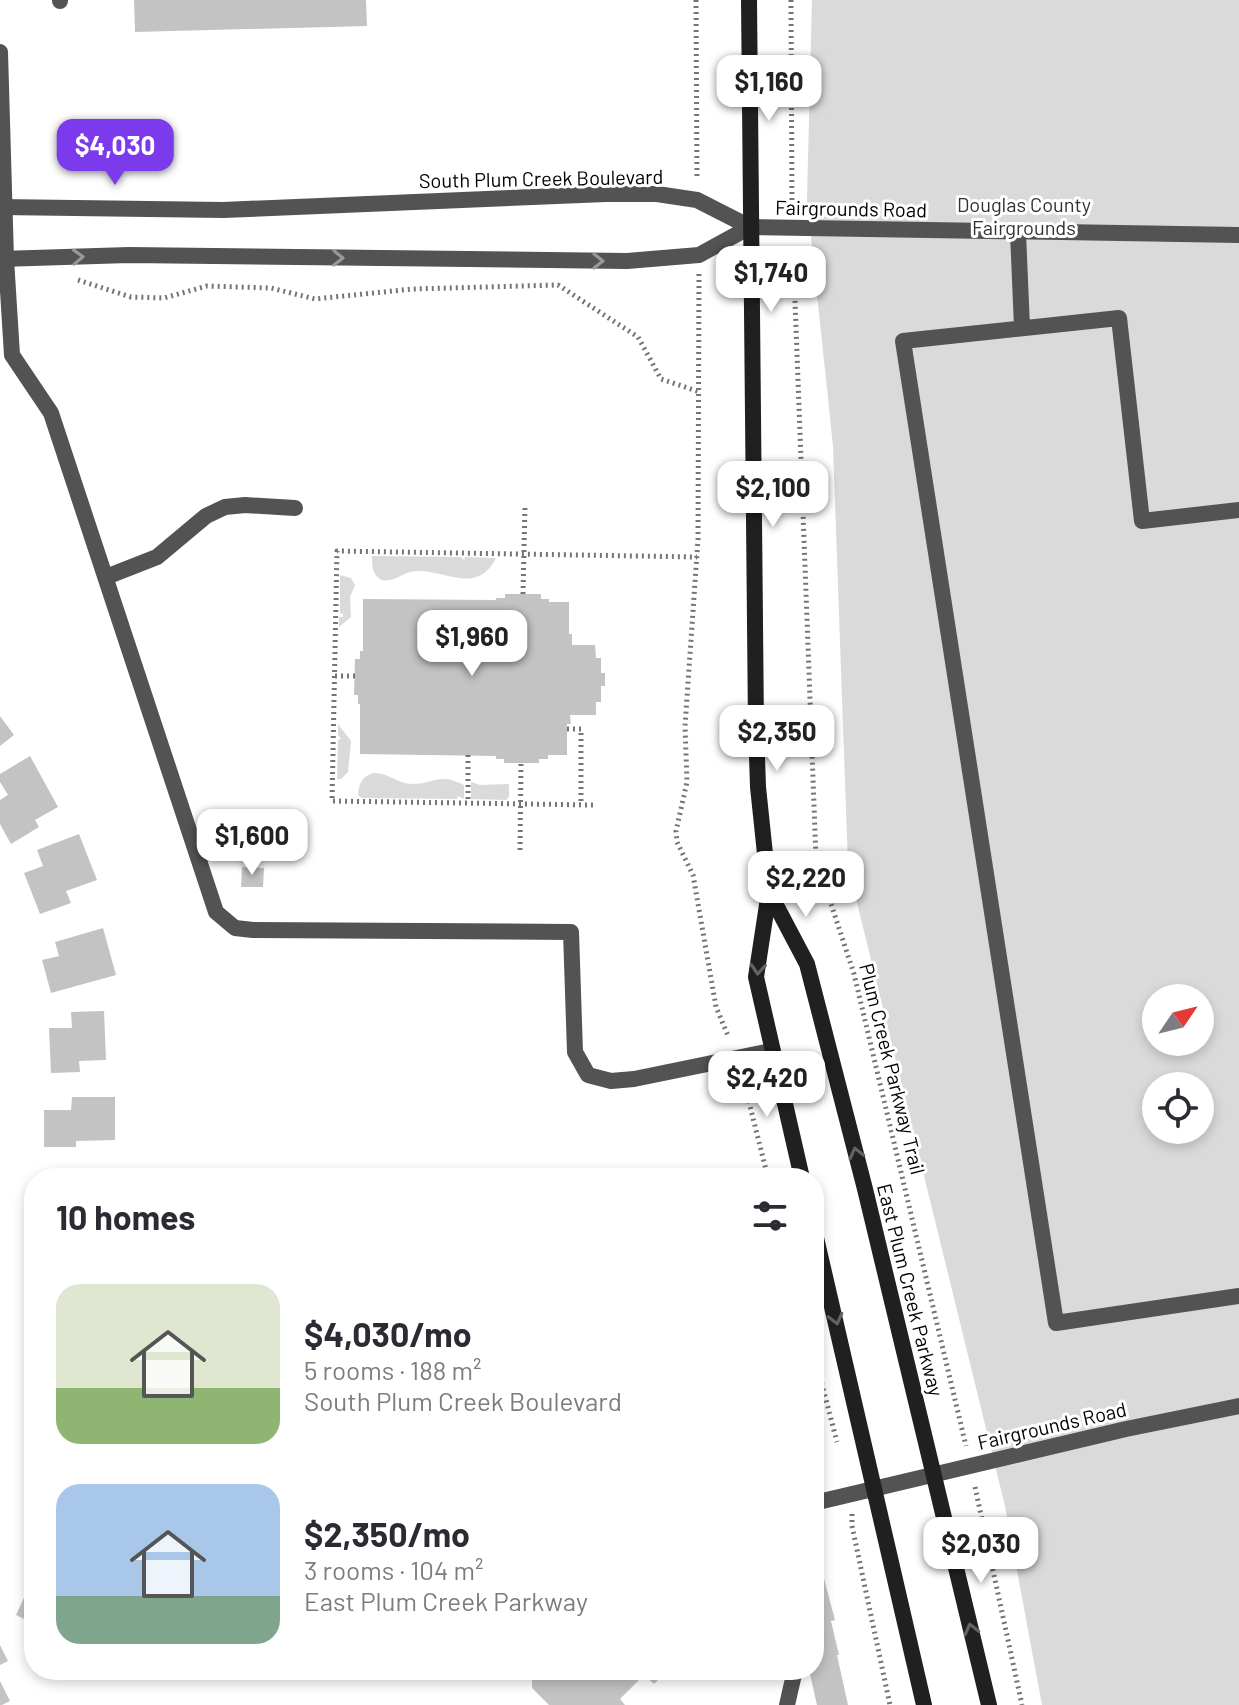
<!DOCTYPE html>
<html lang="en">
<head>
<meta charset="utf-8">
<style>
	:root { --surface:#fff; --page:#f7f7f7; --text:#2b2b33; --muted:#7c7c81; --accent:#7c3aed }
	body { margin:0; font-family:Barlow,sans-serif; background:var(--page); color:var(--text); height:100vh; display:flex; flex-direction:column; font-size:30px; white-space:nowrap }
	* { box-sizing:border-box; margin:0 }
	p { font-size:26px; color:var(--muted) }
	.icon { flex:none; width:44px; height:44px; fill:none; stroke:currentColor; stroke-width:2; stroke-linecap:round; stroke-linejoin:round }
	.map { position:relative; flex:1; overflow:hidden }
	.sheet { position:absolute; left:24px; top:1168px; width:800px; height:512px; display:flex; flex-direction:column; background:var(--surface); border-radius:32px; box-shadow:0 4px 12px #0003 }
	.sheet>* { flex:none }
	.needle { width:52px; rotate:55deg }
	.fabs { position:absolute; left:1142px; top:984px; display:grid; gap:16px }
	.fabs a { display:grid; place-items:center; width:72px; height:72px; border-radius:50%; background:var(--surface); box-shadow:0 4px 12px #0003; font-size:40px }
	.price { position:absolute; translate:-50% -68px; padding:0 18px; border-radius:16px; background:#fff; color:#222; font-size:26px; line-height:52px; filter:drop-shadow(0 2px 4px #0008) }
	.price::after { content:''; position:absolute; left:50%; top:48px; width:24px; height:18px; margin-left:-12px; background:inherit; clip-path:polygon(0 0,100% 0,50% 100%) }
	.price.selected { background:var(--accent); color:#fff }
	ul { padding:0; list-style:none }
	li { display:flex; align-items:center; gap:24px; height:200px; padding:0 32px }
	li span { display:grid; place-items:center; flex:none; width:224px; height:160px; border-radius:24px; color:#555 }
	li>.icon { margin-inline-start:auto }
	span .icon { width:96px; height:96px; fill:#fffc; stroke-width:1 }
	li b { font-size:34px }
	h2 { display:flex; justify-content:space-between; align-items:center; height:96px; padding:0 32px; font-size:34px }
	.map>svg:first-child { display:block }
	.green { fill:#dadada; fill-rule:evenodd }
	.building { fill:#c3c3c3 }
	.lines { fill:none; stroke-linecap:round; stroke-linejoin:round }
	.path { stroke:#757575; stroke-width:5; stroke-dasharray:2 4; stroke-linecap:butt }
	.service { stroke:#535353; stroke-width:16 }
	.minor { stroke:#535353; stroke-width:16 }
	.tertiary { stroke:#535353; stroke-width:16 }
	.secondary { stroke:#202020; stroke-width:16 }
	.oneway { stroke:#989898 }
	.oneway2 { stroke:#636363 }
	.labels { text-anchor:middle; stroke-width:6; stroke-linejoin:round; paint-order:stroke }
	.street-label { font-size:20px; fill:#000; stroke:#fff }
	.park-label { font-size:20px; fill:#313131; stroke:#fff }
</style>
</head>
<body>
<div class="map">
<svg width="1239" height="1705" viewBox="0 0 1239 1705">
	<rect width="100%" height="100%" fill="#fff"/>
	<path class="green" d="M812,0H1239V1705H1042L1005,1506L848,866L833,446L807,199ZM1156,998H1200V1042H1156ZM1156,1086H1200V1130H1156Z
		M372,556L461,557L464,560L465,557L496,558C477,596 445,569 416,571C404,571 392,585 380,579C372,574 372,565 372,556Z
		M340,575L351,578L355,585L350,597L351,617L339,627V617H343V614L340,613Z
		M338,724L351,741L348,772L341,779H337L338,740L341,739L338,735Z
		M373,773C388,772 397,784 412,784C434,784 439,772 464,785V799L458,796L457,799L362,798L358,795C359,784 361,777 373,773Z
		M471,782L480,785L509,784V797L506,800L471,799Z"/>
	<path class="building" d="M134,0H366L367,26L135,32Z
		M505,594H541V599H549V602H569V634H572V645H595L596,658H601V673H605V686H601V702H596V715H570L571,724H567V755H548V759H539V763H504V759H496V756L360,754V704H358V695H354L355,659H360V651H363V599L496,600V598H505Z
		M0,716L14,735L0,746Z
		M30,756L58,807L35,820L39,827L11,844L0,824V800L8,795L0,782V774Z
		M79,834L97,880L66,891L71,903L40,914L24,873L43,866L37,850Z
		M242,867L264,868L263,887H241Z
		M103,928L116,975L51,993L42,960L59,956L55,942Z
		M104,1011L106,1060L79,1061L80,1072L51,1073L49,1028H72L71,1012Z
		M72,1097H115V1140L76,1141V1147H44V1110H71Z
		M818,1556L835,1620L831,1621L839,1655H837L848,1705H817L809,1670H814V1557Z
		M34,1576V1624L16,1615Z
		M0,1645L8,1661L0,1665Z
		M532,1670H668L654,1684L644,1675L620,1699L625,1705H549L532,1688Z
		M0,1681L10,1701L2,1705H0Z"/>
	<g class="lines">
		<path class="path" d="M696,0L697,180
			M791,0L792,209
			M793,247L816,858L854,974L966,1446
			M699,274L698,539L685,726L687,782L676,831L677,842L693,875L716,1007L729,1038
			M78,280L131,297L164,298L207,286L271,288L315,299L412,289L558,285L638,337L661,379L700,392
			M523,594L525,505
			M335,676H355
			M567,729H581V805
			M468,755V803
			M593,805L332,801L337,551L697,557
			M520,850L521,763
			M743,1078L768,1178
			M814,1354L837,1442
			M975,1487L1022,1705
			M852,1514V1526L890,1705"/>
		<path class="service" d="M60,1V0
			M0,52L6,259L12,355L51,413L216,912L235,928L253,930L571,932L575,1052L588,1075L611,1081L634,1079L771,1051
			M1018,233L1022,327
			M1239,510L1142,521L1119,318L903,341L1056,1323L1239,1296
			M106,577L157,557L206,516L225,507L245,505L295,508"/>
		<path class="minor" d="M750,227L1239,235
			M814,1503L1126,1429L1239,1406
			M787,1705L795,1670"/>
		<path class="tertiary" d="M0,207L223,210L606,194H657L697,200L750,227
			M0,259L129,255L627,261L699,255L750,227"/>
		<path class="secondary" d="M749,0L756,726L758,787L769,892L756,977L802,1178
			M769,892L807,964L865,1189L989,1705
			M814,1229L924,1705"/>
	</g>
	<defs><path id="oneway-chevron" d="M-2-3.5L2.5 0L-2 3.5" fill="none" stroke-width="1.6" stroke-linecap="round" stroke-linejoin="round" transform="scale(2)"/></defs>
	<g class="oneway">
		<use href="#oneway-chevron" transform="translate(78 257) rotate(-2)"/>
		<use href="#oneway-chevron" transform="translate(338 258) rotate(1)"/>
		<use href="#oneway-chevron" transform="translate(598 261)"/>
	</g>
	<g class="oneway2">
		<use href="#oneway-chevron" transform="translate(758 969) rotate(94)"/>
		<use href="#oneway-chevron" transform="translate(856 1153) rotate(-104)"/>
		<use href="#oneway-chevron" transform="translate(836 1319) rotate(76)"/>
		<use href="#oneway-chevron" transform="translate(971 1629) rotate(-104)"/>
	</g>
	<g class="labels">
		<g class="street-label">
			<text transform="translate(541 179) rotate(-1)" y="7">South Plum Creek Boulevard</text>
			<text transform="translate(851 209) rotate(1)" y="7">Fairgrounds Road</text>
			<text transform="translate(892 1069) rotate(76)" y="7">Plum Creek Parkway Trail</text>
			<text transform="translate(910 1290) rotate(76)" y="7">East Plum Creek Parkway</text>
			<text transform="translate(1052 1426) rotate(-13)" y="7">Fairgrounds Road</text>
		</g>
		<g class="park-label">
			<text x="1024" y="212">Douglas County<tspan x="1024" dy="23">Fairgrounds</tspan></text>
		</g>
	</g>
</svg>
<div class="fabs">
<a><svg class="needle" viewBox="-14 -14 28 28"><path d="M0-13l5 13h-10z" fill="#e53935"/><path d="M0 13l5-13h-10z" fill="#7c7c81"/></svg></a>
<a><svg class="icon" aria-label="locate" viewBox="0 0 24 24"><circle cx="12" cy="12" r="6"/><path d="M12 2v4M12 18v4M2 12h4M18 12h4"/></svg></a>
</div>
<b class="price" style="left:769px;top:123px">$1,160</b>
<b class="price selected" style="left:115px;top:187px">$4,030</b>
<b class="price" style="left:771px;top:314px">$1,740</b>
<b class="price" style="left:773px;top:529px">$2,100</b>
<b class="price" style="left:472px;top:678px">$1,960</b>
<b class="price" style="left:777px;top:773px">$2,350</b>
<b class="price" style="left:252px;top:877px">$1,600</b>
<b class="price" style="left:806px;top:919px">$2,220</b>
<b class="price" style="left:767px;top:1119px">$2,420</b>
<b class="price" style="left:981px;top:1585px">$2,030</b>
<section class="sheet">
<h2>10 homes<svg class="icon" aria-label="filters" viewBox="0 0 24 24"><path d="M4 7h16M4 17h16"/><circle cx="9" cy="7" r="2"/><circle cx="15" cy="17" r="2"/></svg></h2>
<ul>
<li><span style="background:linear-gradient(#dfe7d0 65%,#8fb573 0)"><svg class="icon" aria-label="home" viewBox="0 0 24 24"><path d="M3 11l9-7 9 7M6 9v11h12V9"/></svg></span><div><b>$4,030/mo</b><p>5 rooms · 188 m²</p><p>South Plum Creek Boulevard</p></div></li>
<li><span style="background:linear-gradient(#a9c7e8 70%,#7fa58c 0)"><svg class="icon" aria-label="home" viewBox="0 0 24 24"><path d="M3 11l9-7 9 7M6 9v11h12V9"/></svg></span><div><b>$2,350/mo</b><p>3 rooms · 104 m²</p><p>East Plum Creek Parkway</p></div></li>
</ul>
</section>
</div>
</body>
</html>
